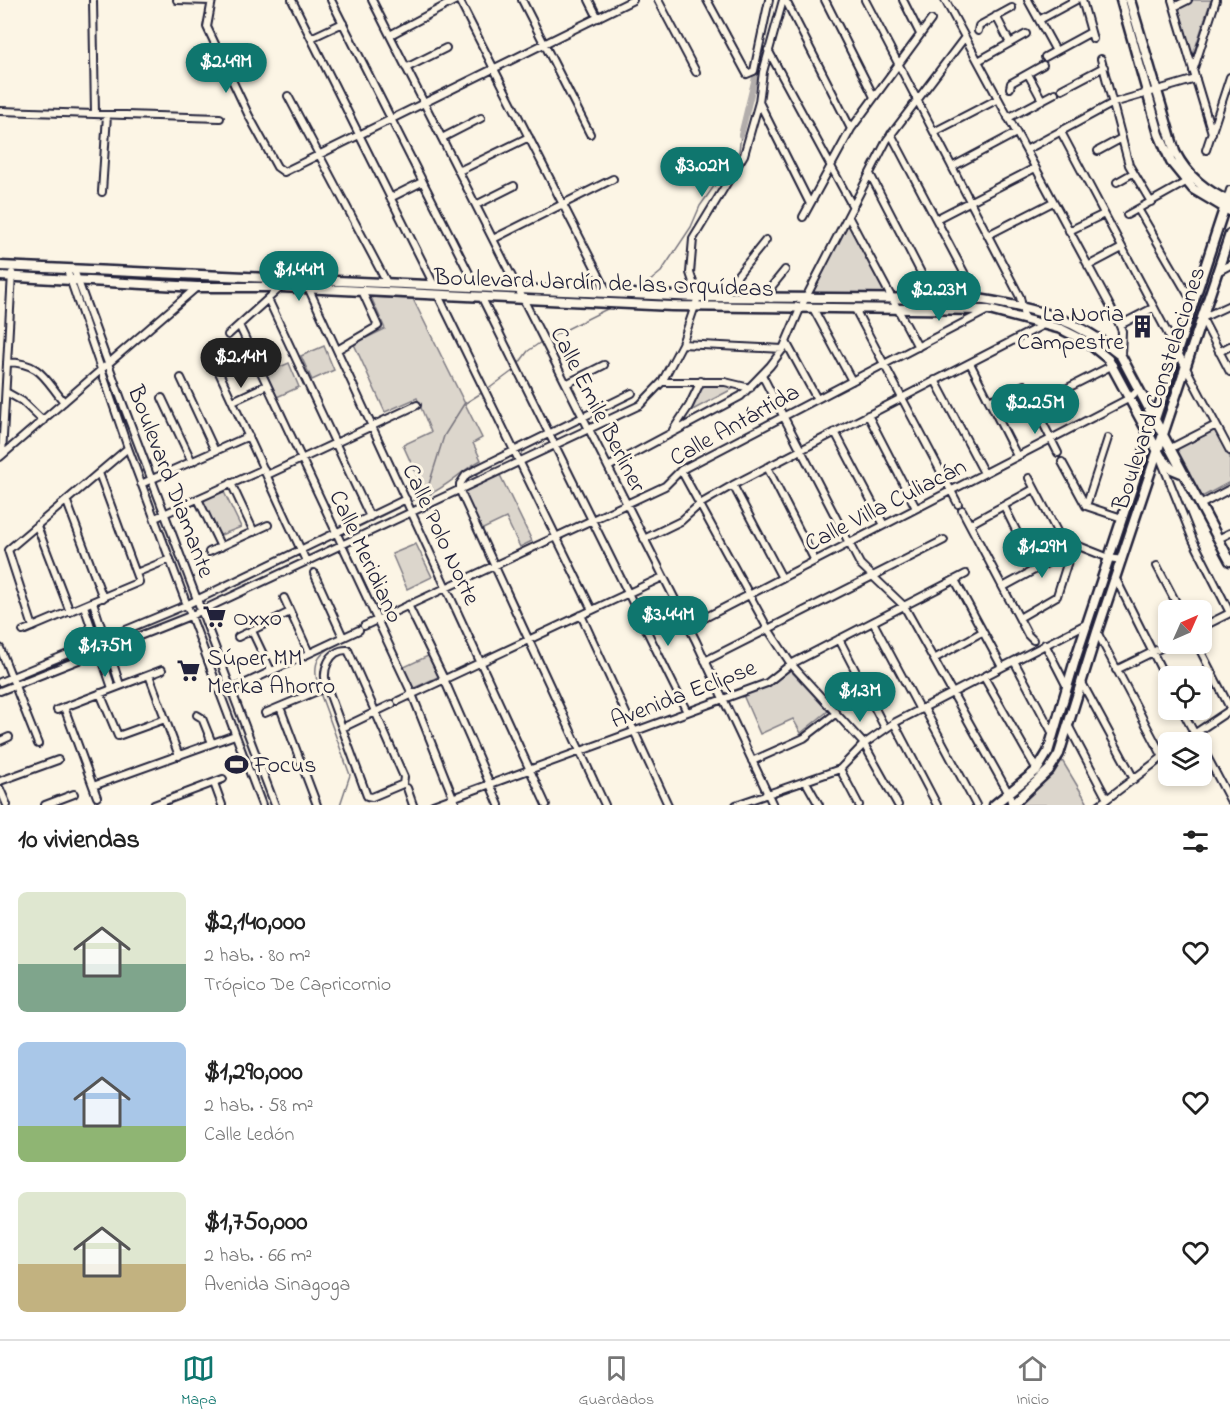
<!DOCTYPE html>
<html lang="es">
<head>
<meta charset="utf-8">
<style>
	:root { --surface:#fff; --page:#f6f6f6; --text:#222; --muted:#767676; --line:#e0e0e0; --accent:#0f766e }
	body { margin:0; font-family:"Indie Flower",sans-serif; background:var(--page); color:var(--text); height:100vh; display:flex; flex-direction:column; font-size:22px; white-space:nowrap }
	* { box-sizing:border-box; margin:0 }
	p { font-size:20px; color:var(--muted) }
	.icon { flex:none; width:33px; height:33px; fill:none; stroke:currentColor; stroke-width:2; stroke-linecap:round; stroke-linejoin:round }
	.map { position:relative; height:805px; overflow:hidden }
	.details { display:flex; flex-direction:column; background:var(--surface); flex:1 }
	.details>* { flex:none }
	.needle { width:39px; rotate:45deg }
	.buttons { position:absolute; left:1158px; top:600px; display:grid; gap:12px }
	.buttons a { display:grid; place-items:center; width:54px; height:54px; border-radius:9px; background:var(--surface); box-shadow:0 3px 9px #0003; font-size:30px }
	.price { position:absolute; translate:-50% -51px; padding:0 14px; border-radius:21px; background:var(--accent); color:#fff; font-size:20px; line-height:39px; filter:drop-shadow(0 2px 3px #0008) }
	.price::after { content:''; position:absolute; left:50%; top:36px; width:18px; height:14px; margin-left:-9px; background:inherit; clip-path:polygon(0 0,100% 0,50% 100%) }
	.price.active { background:#222; color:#fff }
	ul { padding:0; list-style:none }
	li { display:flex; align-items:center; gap:18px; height:150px; padding:0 18px }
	li span { display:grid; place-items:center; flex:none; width:168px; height:120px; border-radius:9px; color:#555 }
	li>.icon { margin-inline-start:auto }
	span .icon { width:72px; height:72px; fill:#fffc; stroke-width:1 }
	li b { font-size:26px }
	h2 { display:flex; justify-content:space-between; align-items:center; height:72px; padding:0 18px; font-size:26px }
	.tab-bar { display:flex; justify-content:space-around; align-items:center; height:84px; border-top:2px solid var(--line); background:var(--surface); font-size:16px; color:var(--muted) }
	.tab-bar a { display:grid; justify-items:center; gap:3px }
	.tab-bar .active { color:var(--accent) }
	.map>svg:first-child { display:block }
	.green { fill:#dcd6cc; stroke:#7f7c84; stroke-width:1.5 }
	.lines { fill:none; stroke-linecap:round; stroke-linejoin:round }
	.stream { stroke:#78757e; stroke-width:1.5 }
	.canal { stroke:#b2adab; stroke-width:6 }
	.street-casing { stroke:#22223b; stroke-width:10 }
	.secondary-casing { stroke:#22223b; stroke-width:13 }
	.street { stroke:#fcf5e5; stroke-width:6 }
	.secondary { stroke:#fcf5e5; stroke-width:8 }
	.labels { text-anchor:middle; stroke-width:6; stroke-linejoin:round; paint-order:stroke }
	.street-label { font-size:24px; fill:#22223b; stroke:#fcf5e5 }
	.poi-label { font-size:24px; fill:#22223b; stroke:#fcf5e5; text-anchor:start }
</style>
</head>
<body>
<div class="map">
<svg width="1230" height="805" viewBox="0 0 1230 805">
	<rect width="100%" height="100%" fill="#fcf5e5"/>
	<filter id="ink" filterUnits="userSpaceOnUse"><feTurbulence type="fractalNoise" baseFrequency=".0167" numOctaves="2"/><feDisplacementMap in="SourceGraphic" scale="12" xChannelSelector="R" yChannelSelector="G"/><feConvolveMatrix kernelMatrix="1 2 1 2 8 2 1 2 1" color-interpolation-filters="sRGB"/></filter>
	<g filter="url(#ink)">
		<path class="green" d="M1187,0H1211L1192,58L1176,6Z
			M848,219L886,293H810Z
			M371,297L413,299L482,438L473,443L481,460C461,471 447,487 426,496L403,445L431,432L417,398L385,412L354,344L385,329Z
			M324,346L334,370L312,380L301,356Z
			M289,363L299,387L277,397L266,373Z
			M702,378L740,385L681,416L693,399Z
			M1213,426L1230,457V482L1200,498L1174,448Z
			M500,475L532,541L520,547L506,518L481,530L464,491Z
			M223,490L241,527L218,536L202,500Z
			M416,544L432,577L407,589L392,554Z
			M430,655L440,676L412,689L402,668Z
			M790,670L828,711L801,733L793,719L760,734L743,695L773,683Z
			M1060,757L1087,802L1084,805H1016Z"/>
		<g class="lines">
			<path class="stream" d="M638,291L661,272L691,227L700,206L739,151L741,135
				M545,340L611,307
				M1181,354L1197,304
				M517,366L528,351L541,342
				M487,390L514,370
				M1167,397L1179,362
				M410,502L426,494L444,436L464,404L483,392
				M342,535L406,504
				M347,545L378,612
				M362,631L372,626
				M319,689C309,657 322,652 347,639
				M320,693L350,775L340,805"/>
			<path class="canal" d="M741,135L758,65"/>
			<defs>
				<path id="street" d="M93,0L95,114
					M177,0L211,1
					M212,0L207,27L249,116L277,167L284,172L633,0
					M292,0L434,285
					M331,0L476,287
					M372,0L696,641L773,805
					M459,0L608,293
					M522,0L590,134
					M589,0L598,18
					M658,0L696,72
					M707,0L747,74L754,71L755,66L769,0
					M783,0L763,72L759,102L810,204
					M825,0L874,97
					M865,0L1020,297L1024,317
					M903,0L920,34
					M945,0L1117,319L1122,331L1121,356
					M1028,0L1056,51
					M1082,0L1093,39
					M1172,0L1212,133
					M787,3L851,129
					M1174,7L1188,0
					M996,16L1010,43
					M1039,20L1076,0
					M978,31L979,26L1012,8
					M390,35L456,0
					M311,38L343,23
					M768,50L853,207
					M1045,57L1091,32
					M1101,59L1129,165L1151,202
					M978,61L1026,34
					M406,68L446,48
					M1193,71L1216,0
					M1028,74L1042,100
					M1010,88L1011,83L1043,65
					M1062,89L1104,67
					M288,96L387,283
					M0,111L220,118
					M1008,118L1055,93
					M934,132L998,99
					M1061,132L1230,451
					M891,134L978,299
					M442,138L481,118
					M1026,150L1113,103L1196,79
					M1206,150L1230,77
					M1098,151L1122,138
					M952,167L1016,133
					M459,171L529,137
					M870,174L934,298
					M1117,182L1133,173
					M102,192L107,115
					M390,198L422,182
					M1227,200L1230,190
					M476,205L514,186
					M1138,209L1193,303
					M1127,215L1186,182
					M848,216L918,347
					M803,217L851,129L931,20
					M936,219L1035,168
					M1069,231L1104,214
					M988,235L1053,202
					M493,239L613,179
					M1088,266L1122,248
					M67,270L128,448L262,805
					M74,270L121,399L275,805
					M1217,272L1230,265
					M307,285L546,805
					M438,295L592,610
					M481,296L687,712
					M720,297L766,240
					M268,299L370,517
					M771,299L772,286L785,270
					M1230,305L1202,318L1230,372
					M855,309L958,504
					M814,310L852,381
					M239,325L412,694L456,805
					M1120,325L1153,308
					M228,335L281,287
					M786,342L817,399
					M682,344L783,349
					M337,350L378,326L363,293
					M1219,352L1230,346
					M210,353L306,561
					M7,362C41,363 44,378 64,402
					M970,363L1017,456
					M762,375L860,564L904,606L1009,794L1012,805
					M181,378L215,451
					M935,380L984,473
					M662,382H725L750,388
					M566,384L604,365
					M6,392L22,401L43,421
					M162,398L192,462
					M233,401L267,385
					M989,401L1024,385L1058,453
					M1034,405L1113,365
					M868,415L916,508
					M673,430L689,406L701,381
					M835,432L884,525
					M1169,449L1216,425
					M2,455L12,273
					M0,457L197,287
					M1161,460L1193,540L1230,613
					M1062,462L1086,506L1122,518
					M608,467L741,396L770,366L783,349L800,309L887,140L965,37
					M767,467L815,561
					M681,470L768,629L791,664L864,744L898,805
					M267,475L417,405
					M1029,478L1061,539L1109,558L1122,560
					M231,483L254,532
					M141,484L249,436
					M733,485L782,578
					M198,499L221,547
					M67,502L103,598
					M1200,505L1230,489
					M1004,506L1035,569
					M1086,506L1108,438
					M962,510L1028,635L1033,640
					M155,518L264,469
					M970,524L1034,489
					M37,526L70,612
					M644,539L681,521L700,504L733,485L1045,324
					M1218,539L1230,533
					M209,552L268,525
					M1157,566L1180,610
					M136,573L170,559
					M314,573L343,637
					M470,577L665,486L681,470L988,310
					M1116,579L1168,683
					M955,580L1002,667
					M1003,587L1071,550
					M284,598L309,653
					M93,602L120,685
					M408,605L444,679L499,805
					M84,606L112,688
					M581,615L668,805
					M1019,618L1057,596L1073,545
					M873,622L920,710
					M364,626L465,579
					M689,626L1130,398L1139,389
					M33,627L8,550L128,448
					M1202,627L1230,613
					M23,631L139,582L99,473
					M252,631L271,671
					M1097,632L1163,757
					M238,637L290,612
					M839,639L885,728
					M1045,644L1067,687
					M1197,644L1230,708
					M0,648L38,744
					M934,659L982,632
					M705,661L944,540
					M1014,661L1053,734
					M1116,670L1169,644
					M149,675L179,756
					M984,677L1037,770
					M1081,681L1134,779
					M0,682L186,605L406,499
					M231,690L359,630
					M0,691L190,616L640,405L662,382L682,344L698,297L690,273L693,239L744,155L759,102
					M100,693L118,736L165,719
					M398,701L663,577
					M64,707L97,797
					M280,707L317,805
					M924,708L976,805
					M57,710L162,670
					M1182,710L1199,742
					M265,713L327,687C321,671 329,649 348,650L404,777L403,784L372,797L367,796L327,687
					M197,715L202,718L212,743
					M894,723L937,805
					M1068,725L1107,799
					M342,728L392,704
					M0,741L9,737
					M1182,742L1230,710
					M1202,747L1230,800
					M752,761L804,738L835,714
					M840,769L859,805
					M0,781L58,760
					M806,782L819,805
					M214,783L222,805
					M93,786L235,735
					M407,788L413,805
					M0,789L7,805
					M45,805L74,794
					M154,805L223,779
					M433,805L767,683L791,664L966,574
					M605,805L460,491V484L466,475L475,470L632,393
					M736,805L840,769L864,744L894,723L1088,623
					M1099,805L1168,753"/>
				<path id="secondary" d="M1121,0L1159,134L1171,162L1193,189L1230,211
					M1130,0L1175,152C1188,177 1205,190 1230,202
					M0,266L698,297L978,299C1035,308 1076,318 1121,356L1230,561
					M0,276L197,287H281L672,306L989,310L1061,329L1087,342L1108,359L1161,457L1172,469L1184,474
					M1154,422L1227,200
					M994,805L1037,770L1048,752L1075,660L1150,434
					M1012,805L1049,770L1059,754L1097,632L1230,234"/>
			</defs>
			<use href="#street" class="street-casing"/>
			<use href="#secondary" class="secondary-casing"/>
			<use href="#street" class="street"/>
			<use href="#secondary" class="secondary"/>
		</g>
	</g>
	<defs>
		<symbol id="building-bare" viewBox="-9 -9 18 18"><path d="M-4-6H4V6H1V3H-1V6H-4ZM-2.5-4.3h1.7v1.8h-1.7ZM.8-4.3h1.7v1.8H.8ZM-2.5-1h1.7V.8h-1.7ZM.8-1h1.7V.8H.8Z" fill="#22223b" stroke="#fcf5e5" stroke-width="2.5" paint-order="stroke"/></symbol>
		<symbol id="supermarket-bare" viewBox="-9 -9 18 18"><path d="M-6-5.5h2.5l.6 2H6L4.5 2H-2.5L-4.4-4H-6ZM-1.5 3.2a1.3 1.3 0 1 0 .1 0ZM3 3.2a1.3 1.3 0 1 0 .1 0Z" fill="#22223b" stroke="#fcf5e5" stroke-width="2.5" paint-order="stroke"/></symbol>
		<symbol id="stadium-bare" viewBox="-9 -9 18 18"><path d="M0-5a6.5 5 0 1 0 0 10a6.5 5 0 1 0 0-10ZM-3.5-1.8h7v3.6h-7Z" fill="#22223b" stroke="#fcf5e5" stroke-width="2.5" paint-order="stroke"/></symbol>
	</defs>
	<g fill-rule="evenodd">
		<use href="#building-bare" x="1126" y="310" width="33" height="33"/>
		<use href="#supermarket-bare" x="198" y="600" width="33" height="33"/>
		<use href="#supermarket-bare" x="172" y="654" width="33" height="33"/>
		<use href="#stadium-bare" x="220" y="748" width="33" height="33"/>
	</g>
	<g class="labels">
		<g class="street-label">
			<text transform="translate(604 282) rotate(2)" y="8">Boulevard Jardín de las Orquídeas</text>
			<text transform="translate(1158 388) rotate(-72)" y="8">Boulevard Constelaciones</text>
			<text transform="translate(599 409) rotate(63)" y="8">Calle Emile Berliner</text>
			<text transform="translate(734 424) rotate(-29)" y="8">Calle Antártida</text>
			<text transform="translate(172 481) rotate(69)" y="8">Boulevard Diamante</text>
			<text transform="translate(885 504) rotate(-27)" y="8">Calle Villa Culiacán</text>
			<text transform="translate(442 534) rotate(65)" y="8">Calle Polo Norte</text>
			<text transform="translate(367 556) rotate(65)" y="8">Calle Meridiano</text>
			<text transform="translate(683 693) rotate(-21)" y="8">Avenida Eclipse</text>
		</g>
		<g class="poi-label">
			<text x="1124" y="321" text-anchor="end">La Noria<tspan x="1124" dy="28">Campestre</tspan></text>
			<text x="233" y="625">Oxxo</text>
			<text x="207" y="665">Súper MM<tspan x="207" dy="28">Merka Ahorro</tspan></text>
			<text x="254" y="772">Focus</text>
		</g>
	</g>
</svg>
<div class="buttons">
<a><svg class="needle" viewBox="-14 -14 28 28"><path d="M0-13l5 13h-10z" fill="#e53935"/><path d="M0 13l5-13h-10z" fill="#767676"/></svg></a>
<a><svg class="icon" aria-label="locate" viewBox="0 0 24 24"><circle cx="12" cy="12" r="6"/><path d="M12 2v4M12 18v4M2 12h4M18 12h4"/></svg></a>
<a><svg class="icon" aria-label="layers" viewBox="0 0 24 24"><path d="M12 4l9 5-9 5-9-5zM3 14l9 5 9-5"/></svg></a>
</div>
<b class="price" style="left:226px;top:94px">$2.49M</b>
<b class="price" style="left:702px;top:198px">$3.02M</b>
<b class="price" style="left:299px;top:302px">$1.44M</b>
<b class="price" style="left:939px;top:322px">$2.23M</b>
<b class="price active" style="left:241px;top:389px">$2.14M</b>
<b class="price" style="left:1035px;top:435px">$2.25M</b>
<b class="price" style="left:1042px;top:579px">$1.29M</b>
<b class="price" style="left:668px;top:647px">$3.44M</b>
<b class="price" style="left:105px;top:678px">$1.75M</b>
<b class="price" style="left:860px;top:723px">$1.3M</b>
</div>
<section class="details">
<h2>10 viviendas<svg class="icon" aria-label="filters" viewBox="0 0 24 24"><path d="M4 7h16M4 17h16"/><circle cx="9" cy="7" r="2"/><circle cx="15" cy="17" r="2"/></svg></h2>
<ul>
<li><span style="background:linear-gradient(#dfe7d0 60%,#7fa58c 0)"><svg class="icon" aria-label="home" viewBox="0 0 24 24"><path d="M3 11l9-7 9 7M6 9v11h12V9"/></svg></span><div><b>$2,140,000</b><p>2 hab. · 80 m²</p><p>Trópico De Capricornio</p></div><svg class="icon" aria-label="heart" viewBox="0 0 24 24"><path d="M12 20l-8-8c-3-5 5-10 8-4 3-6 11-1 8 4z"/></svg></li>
<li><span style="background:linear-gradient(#a9c7e8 70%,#8fb573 0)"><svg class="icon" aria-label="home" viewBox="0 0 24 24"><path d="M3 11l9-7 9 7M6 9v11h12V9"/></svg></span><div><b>$1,290,000</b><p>2 hab. · 58 m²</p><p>Calle Ledón</p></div><svg class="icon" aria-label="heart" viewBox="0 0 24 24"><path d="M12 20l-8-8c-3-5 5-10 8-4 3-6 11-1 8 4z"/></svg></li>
<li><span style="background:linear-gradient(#dfe7d0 60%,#c2b280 0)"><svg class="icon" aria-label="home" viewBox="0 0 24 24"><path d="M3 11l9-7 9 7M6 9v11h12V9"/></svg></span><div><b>$1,750,000</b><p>2 hab. · 66 m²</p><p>Avenida Sinagoga</p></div><svg class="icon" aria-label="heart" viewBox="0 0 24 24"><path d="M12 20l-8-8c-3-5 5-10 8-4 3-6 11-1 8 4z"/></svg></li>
</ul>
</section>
<nav class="tab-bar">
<a class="active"><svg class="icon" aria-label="map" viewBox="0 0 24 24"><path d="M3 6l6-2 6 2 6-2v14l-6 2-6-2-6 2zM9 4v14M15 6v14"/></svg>Mapa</a>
<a><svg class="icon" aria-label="saved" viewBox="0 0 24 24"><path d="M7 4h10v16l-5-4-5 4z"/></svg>Guardados</a>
<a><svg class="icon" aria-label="home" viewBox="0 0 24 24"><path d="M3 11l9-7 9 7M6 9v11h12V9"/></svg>Inicio</a>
</nav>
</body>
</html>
